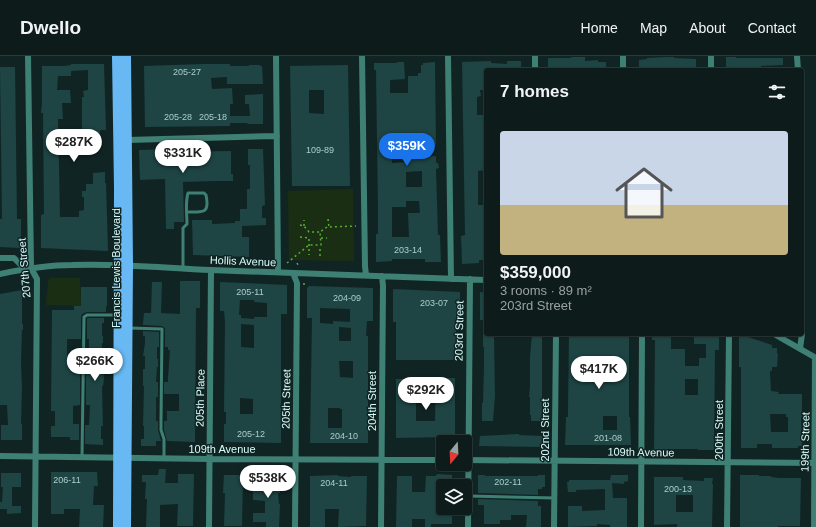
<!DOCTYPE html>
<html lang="en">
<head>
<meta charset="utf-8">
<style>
	:root { --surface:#0d1b1b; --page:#162424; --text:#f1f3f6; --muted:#9aa1a3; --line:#2d393a; --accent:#1a73e8 }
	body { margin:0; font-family:Helvetica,sans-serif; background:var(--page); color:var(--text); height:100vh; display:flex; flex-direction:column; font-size:15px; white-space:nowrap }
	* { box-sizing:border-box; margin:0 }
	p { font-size:13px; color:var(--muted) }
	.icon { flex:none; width:22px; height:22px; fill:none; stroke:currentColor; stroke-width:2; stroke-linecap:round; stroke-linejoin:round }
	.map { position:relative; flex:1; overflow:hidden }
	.sheet { position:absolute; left:484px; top:12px; width:320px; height:268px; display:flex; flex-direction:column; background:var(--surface); border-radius:4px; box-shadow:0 1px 3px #0004,0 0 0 1px var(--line) }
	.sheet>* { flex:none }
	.needle { width:26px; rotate:198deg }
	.fabs { position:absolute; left:436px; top:379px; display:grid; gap:8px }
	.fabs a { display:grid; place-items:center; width:36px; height:36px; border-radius:4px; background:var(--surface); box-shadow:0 1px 3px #0004,0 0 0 1px var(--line); font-size:20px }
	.price { position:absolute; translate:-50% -34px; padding:0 9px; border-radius:14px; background:#fff; color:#222; font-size:13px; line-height:26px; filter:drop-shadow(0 1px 2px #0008) }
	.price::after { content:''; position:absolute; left:50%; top:24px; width:12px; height:9px; margin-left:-6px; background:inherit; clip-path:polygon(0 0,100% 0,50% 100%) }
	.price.selected { background:var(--accent); color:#fff }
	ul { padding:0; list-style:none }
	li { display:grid; align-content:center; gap:8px; height:212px; padding:0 16px }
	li+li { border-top:1px solid var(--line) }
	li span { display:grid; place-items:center; height:124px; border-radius:4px; color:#555 }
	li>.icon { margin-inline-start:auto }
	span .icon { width:72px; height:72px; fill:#fffc; stroke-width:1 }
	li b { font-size:17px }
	h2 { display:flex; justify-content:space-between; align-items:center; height:48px; padding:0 16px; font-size:17px }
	header { display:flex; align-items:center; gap:24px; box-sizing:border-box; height:56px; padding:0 20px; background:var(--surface); border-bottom:1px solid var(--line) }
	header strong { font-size:19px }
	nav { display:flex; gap:22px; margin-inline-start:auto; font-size:14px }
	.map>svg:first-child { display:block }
	.green { fill:#1a2e14 }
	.building { fill:#1e4444; fill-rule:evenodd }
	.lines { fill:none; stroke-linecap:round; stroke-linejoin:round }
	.path { stroke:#58ae39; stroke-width:1.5; stroke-dasharray:2 3; stroke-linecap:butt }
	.lane { stroke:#3f8075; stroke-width:3 }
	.street { stroke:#3f8075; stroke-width:6 }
	.primary { stroke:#67b8f3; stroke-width:10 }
	.labels { text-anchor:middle; stroke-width:3; stroke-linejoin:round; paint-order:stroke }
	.number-label { font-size:9px; fill:#a9cecc }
	.street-label { font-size:11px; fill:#d7fcf9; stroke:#112424 }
</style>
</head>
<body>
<header>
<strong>Dwello</strong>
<nav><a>Home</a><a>Map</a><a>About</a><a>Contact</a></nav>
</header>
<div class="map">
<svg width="816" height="471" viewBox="0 0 816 471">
	<rect width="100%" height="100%" fill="#112424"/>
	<path class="green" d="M353,133L354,205L289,204L288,135Z
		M50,222H80L81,250L46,249L48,225Z"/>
	<path class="building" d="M571,1H585V5L598,4V6H606V13L585,14H548V2H571Z
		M667,1H674V2L696,3V11H688L689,14H639V4L647,3V2Z
		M726,1H736V2H783V9L761,10V14H726Z
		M491,5V7L507,8V5H521V13L486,14V34H480L481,40L477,41V59H486V114L478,115V149H486V204H479V207L462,208L461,180L465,179L462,6Z
		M397,6H404L405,23L390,24V37H408V20H418V17H421V9H423V7L435,6L436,90H422V86H405V90H392V107L408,106L407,101L436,100V107H438L439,112L436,113L438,179H440L441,206H425V203H392V205L376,206V178H378V156L376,14H374V7H397ZM422,115V131H406V116ZM406,145H419L420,156L419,157H408L409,181H392V151H406Z
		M71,8H104L106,74H100V92H82V41H84L83,35L88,34V14L71,15V20H58L57,34H70L71,47H62L63,63H58L60,161H79V155L84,154V141H82V135H86V128H93V117L105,116V127H106L108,195L41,192V159L44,158L43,57H41L42,47V10H64L71,9Z
		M203,8H230V10H249V9H260V10H262L263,28H227V21L211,22L212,33L232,32L233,48H230V60H250L249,48H245V39L263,38V68H249L246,67H230V70L145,71L144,10Z
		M348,9L350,130H292L290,10ZM309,34H324V58L309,57Z
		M0,11H15L17,163H21V192L0,191V163H2Z
		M172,93V96L231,95V118H233V125H215L183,126L184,166H174V173H166L165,123L140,124L139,94Z
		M248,93H263L265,149L262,150V162H266V169L242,170V181H249V201L193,199L192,164H212V168L235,167V165H240V153H247V133H250V109H248Z
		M180,225H200V252H196L195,386L167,385L164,374V365H167V355H179V338H164V326H168V322L170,294H168V291H165V272L162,270L143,269V267L144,257H151L152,226H162L161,257L180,258Z
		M220,226L287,229V258H281V387L224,386V368H226V356H224L225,266L224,255H220ZM240,244H254V246L267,247V261H254V263L241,262V259H239ZM241,268L254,269V292L241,291ZM240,342L253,343V358H240Z
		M309,230L373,232V265H367L366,280H368V387H310L312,262H307V232ZM320,252L350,253V266L333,265V268L320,267ZM339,271L351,272V285H339ZM339,305H353V322L340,321ZM328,352H340V353H342V372H328Z
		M81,231H107V250H106V256H87L82,258L81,261V283H67V302L80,303V349L73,350V368H79V384H70V381H51V370H55V355H51L52,254H74V250H81Z
		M393,233L460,236V263H456V304H396V266H393Z
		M22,234V268H23V274H22L21,306L22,333L21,368H22V384H1V369H8L7,349H0V238Z
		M480,236L486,237V264H480Z
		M88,262H104V267H102V280H103V287H102V313H103L104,323L103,330H102L103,370H101V383H103V389L85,388V369H89L90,349H86V303H89V283H87V263Z
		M143,275L159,276V291H157V303H158V311H157L156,326H158V341H156V365H158V374L161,385H156V390H141V383H144V370H143L144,330H143V313H145V300H143L145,287V280H143Z
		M483,278H493L494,279L495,340L493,365H482V347H483L484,310V291H483Z
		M532,278H542V365H531V359H530V341H529L530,329V301Z
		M569,278H629V361H630L631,389H565L566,361H568V353ZM603,360H617V374H603Z
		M652,278H671V293H685V310H699V302H706V288H694V278H719V294H715L714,394H698V393H668V394H654L655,284H652ZM685,323H698V339H685Z
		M739,278L772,289V292H777V298H778L777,311H772V315H770L771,335L779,336L778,338H802V361H801L802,390H798V392H772V388H757V392H741V311H739ZM770,358H786V361H788V376H771Z
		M436,322H455V382H446V381L396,382V323H416V365H435Z
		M519,378V379L544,380V391L479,390L480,380Z
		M159,413H166L165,427H178V418H194L193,470H177L178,448L160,449V471H146L147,443H145L146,426H142V419H158Z
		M51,416H97L98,430H94L93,449H104L103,471H79L80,453H64V458H51Z
		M1,417H21V431H12V450H21V457L7,458V453H0V446H2L3,431H1Z
		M438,418L452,419V430H443V452H452V468H431V471H425V463H412V471H396L397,420H412V436H425L426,420H436V419Z
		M224,419H243L242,470H224L225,437H223Z
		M338,419V420L351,421V420H367L366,470L338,471L339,453H325V471H310V420Z
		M478,419H485V420H538V419H545V431H542V433H538V439L478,437Z
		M611,419H628V425L624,426V428L612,427L613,442H627V471H610V469L597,468V470L568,471V450H582V455L605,454V433L576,434V436H568L567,426H569V424H610Z
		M740,419H759V420H771V421L779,422H801L800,470H778V471H740Z
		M253,420H280V437H278L279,448H280L279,471H266V466H253V457H265V445L253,444Z
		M654,421H683V424L704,425V422H713L712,428H713L712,471H677V468L654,469ZM676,439H693V456H676Z
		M478,443L538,445V450H541V471H526L527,459H511V464H500V468H484V449H478Z"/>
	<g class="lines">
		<path class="path" d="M328,163L329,171
			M300,169L304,170L309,176H320
			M304,170V164
			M300,181L309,182V199
			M321,182H327
			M320,200V190
			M287,207L309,189H321L320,176L327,171L356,170
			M297,207L299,211
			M303,228H305V225"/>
		<path class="lane" d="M183,212V172L187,168C187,158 185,147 188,137H204L206,139C210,158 203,156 187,156
			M129,272L162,273L161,365V374L164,383V402
			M82,401L84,261L87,259H117
			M469,440L555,442"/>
		<path class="street" d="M28,0L31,212L37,223L35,471
			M276,0L278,216
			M362,0L365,210L366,219
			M448,0L451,223
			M535,0V14
			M623,0V14
			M711,0V14
			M797,0L798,14
			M127,84L277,80
			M0,202H14L25,213
			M293,217L297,227L295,471
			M0,218C24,213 48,209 72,209C118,207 165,212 211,214C303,218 394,220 486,224
			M774,278L816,302
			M800,293L802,278
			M0,400L209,403L443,404
			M465,404L816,407
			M209,471L211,214
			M381,471L383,230L382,220
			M468,471L470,223
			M554,471L556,278
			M641,471L642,278
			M727,471L729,278
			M814,471L815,302"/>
		<path class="primary" d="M117,0L119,132L118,471
			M126,0L128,209L126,471"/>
	</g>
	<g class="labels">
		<g class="number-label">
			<text x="187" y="19">205-27</text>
			<text x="178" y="64">205-28</text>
			<text x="213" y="64">205-18</text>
			<text x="320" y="97">109-89</text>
			<text x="408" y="197">203-14</text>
			<text x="250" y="239">205-11</text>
			<text x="347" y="245">204-09</text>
			<text x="434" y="250">203-07</text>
			<text x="251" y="381">205-12</text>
			<text x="344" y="383">204-10</text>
			<text x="608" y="385">201-08</text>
			<text x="67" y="427">206-11</text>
			<text x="508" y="429">202-11</text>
			<text x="334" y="430">204-11</text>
			<text x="678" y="436">200-13</text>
		</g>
		<g class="street-label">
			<text transform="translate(243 205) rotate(2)" y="4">Hollis Avenue</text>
			<text transform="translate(24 212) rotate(-95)" y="4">207th Street</text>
			<text transform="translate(116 212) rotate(-90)" y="4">Francis Lewis Boulevard</text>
			<text transform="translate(459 275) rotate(-89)" y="4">203rd Street</text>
			<text transform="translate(200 342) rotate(-89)" y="4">205th Place</text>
			<text transform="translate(286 343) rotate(-89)" y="4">205th Street</text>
			<text transform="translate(372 345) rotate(-90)" y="4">204th Street</text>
			<text transform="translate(545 374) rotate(-90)" y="4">202nd Street</text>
			<text transform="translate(719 374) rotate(-90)" y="4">200th Street</text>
			<text transform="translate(805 386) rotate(-89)" y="4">199th Street</text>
			<text x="222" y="397">109th Avenue</text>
			<text transform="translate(641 396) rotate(1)" y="4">109th Avenue</text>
		</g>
	</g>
</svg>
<div class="fabs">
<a><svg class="needle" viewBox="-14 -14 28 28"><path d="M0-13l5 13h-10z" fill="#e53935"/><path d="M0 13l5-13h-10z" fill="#9aa1a3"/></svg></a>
<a><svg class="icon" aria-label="layers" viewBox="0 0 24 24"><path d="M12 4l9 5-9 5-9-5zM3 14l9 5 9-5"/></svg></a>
</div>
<b class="price" style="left:74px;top:107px">$287K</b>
<b class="price selected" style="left:407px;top:111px">$359K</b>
<b class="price" style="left:183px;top:118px">$331K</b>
<b class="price" style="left:95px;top:326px">$266K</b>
<b class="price" style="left:599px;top:334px">$417K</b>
<b class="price" style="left:426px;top:355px">$292K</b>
<b class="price" style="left:268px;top:443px">$538K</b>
<section class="sheet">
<h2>7 homes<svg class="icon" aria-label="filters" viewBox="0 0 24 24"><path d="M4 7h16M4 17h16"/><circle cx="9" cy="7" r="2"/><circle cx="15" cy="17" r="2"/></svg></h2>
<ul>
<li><span style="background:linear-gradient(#c9d6e8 60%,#c2b280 0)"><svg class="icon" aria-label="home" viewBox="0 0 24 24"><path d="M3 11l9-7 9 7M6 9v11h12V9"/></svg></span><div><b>$359,000</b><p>3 rooms · 89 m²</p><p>203rd Street</p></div></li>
</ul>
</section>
</div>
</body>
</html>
